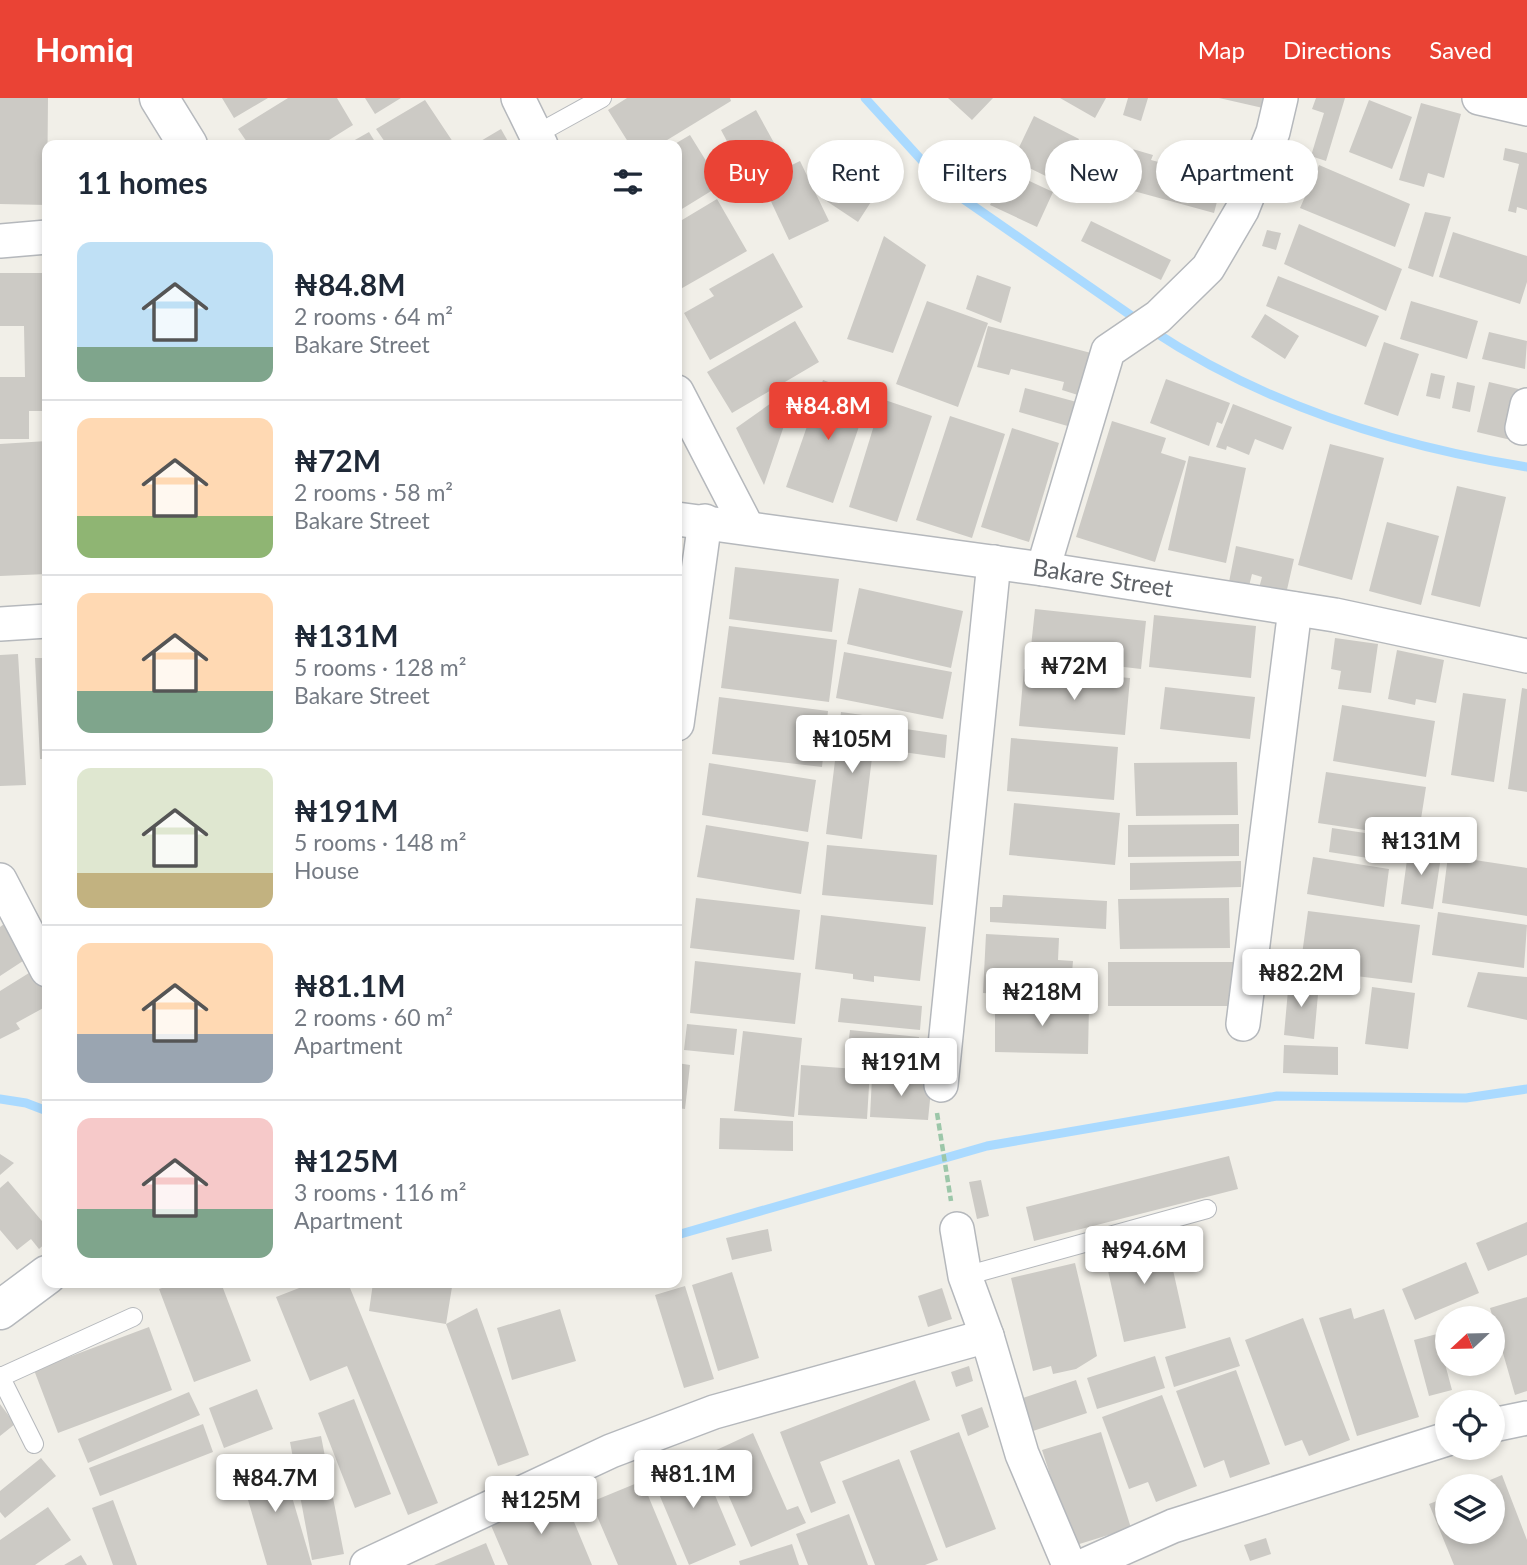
<!DOCTYPE html>
<html lang="en">
<head>
<meta charset="utf-8">
<style>
	:root { --surface:#fff; --page:#f2f2f3; --text:#1f2937; --muted:#747a83; --line:#e0e1e3; --accent:#ea4335 }
	body { margin:0; font-family:Lato,sans-serif; background:var(--page); color:var(--text); height:100vh; display:flex; flex-direction:column; font-size:26px; white-space:nowrap }
	* { box-sizing:border-box; margin:0 }
	p { font-size:23px; color:var(--muted) }
	.icon { flex:none; width:38px; height:38px; fill:none; stroke:currentColor; stroke-width:2; stroke-linecap:round; stroke-linejoin:round }
	.map { position:relative; flex:1; overflow:hidden }
	.panel { position:absolute; left:42px; top:42px; width:640px; height:1148px; display:flex; flex-direction:column; background:var(--surface); border-radius:14px; box-shadow:0 4px 10px #0003 }
	.panel>* { flex:none }
	.hud { position:absolute; left:704px; top:42px; width:665px; height:63px; display:flex; gap:14px }
	.needle { width:46px; rotate:248deg }
	.controls { position:absolute; left:1435px; top:1208px; display:grid; gap:14px }
	.controls a { display:grid; place-items:center; width:70px; height:70px; border-radius:50%; background:var(--surface); box-shadow:0 4px 10px #0003; font-size:35px }
	.price { position:absolute; translate:-50% -60px; padding:0 16px; border-radius:7px; background:#fff; color:#222; font-size:23px; line-height:46px; filter:drop-shadow(0 2px 4px #0008) }
	.price::after { content:''; position:absolute; left:50%; top:42px; width:21px; height:16px; margin-left:-10px; background:inherit; clip-path:polygon(0 0,100% 0,50% 100%) }
	.price.current { background:var(--accent); color:#fff }
	ul { padding:0; list-style:none }
	li { display:flex; align-items:center; gap:21px; height:175px; padding:0 35px }
	li+li { border-top:2px solid var(--line) }
	li span { display:grid; place-items:center; flex:none; width:196px; height:140px; border-radius:14px; color:#555 }
	li>.icon { margin-inline-start:auto }
	span .icon { width:84px; height:84px; fill:#fffc; stroke-width:1 }
	li b { font-size:30px }
	h2 { display:flex; justify-content:space-between; align-items:center; height:84px; padding:0 35px; font-size:30px }
	.chip { padding:0 24px; border-radius:32px; background:var(--surface); box-shadow:0 4px 10px #0003; font-size:24px; line-height:63px }
	.chip.current { background:var(--accent); color:#fff }
	header { display:flex; align-items:center; gap:42px; box-sizing:border-box; height:98px; padding:0 35px; background:var(--accent); color:#fff }
	header strong { font-size:33px }
	nav { display:flex; gap:38px; margin-inline-start:auto; font-size:24px }
	.map>svg:first-child { display:block }
	.lines { fill:none; stroke-linecap:round; stroke-linejoin:round }
	.stream { stroke:#aadaff; stroke-width:9 }
	.building { fill:#cccac5 }
	.service-casing { stroke:#b5b8bc; stroke-width:20 }
	.minor-casing { stroke:#b5b8bc; stroke-width:36 }
	.tertiary-casing { stroke:#b5b8bc; stroke-width:41 }
	.path { stroke:#9cc7a9; stroke-width:4.5; stroke-dasharray:7 3.5; stroke-linecap:butt }
	.service { stroke:#fff; stroke-width:18 }
	.minor { stroke:#fff; stroke-width:33 }
	.tertiary { stroke:#fff; stroke-width:38 }
	.labels { text-anchor:middle; stroke-width:5; stroke-linejoin:round; paint-order:stroke }
	.street-label { font-size:24px; fill:#5f6368; stroke:#fff }
</style>
</head>
<body>
<header>
<strong>Homiq</strong>
<nav><a>Map</a><a>Directions</a><a>Saved</a></nav>
</header>
<div class="map">
<svg width="1527" height="1467" viewBox="0 0 1527 1467">
	<rect width="100%" height="100%" fill="#f1efe8"/>
	<g class="lines">
		<path class="stream" d="M865,0L946,89L1139,223
			M1150,231C1263,306 1394,348 1527,369
			M0,1001L26,1005L47,1013
			M677,1137L987,1048L1277,998L1466,1000L1527,991"/>
	</g>
	<path class="building" d="M0,0H48L47,107L0,106Z
		M222,0H268L234,20Z
		M288,0H337L353,27L321,47H249L238,31Z
		M365,0H401L375,16Z
		M627,0H730L731,3L659,47H630L608,12Z
		M948,0H993L972,22Z
		M1060,0H1106L1095,20Z
		M1128,0H1148L1141,23L1123,17Z
		M1219,0H1265L1263,10Z
		M1316,0H1345L1326,63L1311,58L1324,15L1312,11Z
		M425,2L455,47H387L376,31Z
		M1369,2L1412,19L1392,71L1349,54Z
		M1421,5L1461,16L1444,80L1428,75L1424,89L1399,82Z
		M756,12L784,63L748,83L721,32Z
		M1034,18L1079,41L1058,84L1013,62Z
		M501,31L510,47H474Z
		M369,34L377,47H346Z
		M690,37L721,87L677,114V47H673Z
		M1129,50L1153,57L1151,62L1223,81L1214,115L1119,89Z
		M1505,50L1527,55V112L1517,109L1516,115L1508,113L1519,66L1503,62Z
		M800,63L829,123L789,142L761,82Z
		M1319,67L1410,106L1395,149L1300,110Z
		M1289,68L1300,72L1295,92L1284,89Z
		M842,69L878,93L858,124L822,100Z
		M1006,72L1053,94L1037,129L990,107Z
		M717,101L747,153L677,193V125Z
		M1425,114L1451,119L1433,179L1408,170Z
		M1091,123L1171,162L1161,182L1081,143Z
		M1299,126L1402,171L1386,213L1284,166Z
		M1267,132L1281,135L1276,152L1262,148Z
		M1453,134L1527,158V184L1520,206L1439,179Z
		M884,138L926,167L893,255L847,241Z
		M773,155L803,209L710,262L684,215L714,198L709,191Z
		M0,175H45L47,313H29V341H0V279H25L24,228H0Z
		M977,177L1011,189L1001,225L966,211Z
		M1278,178L1379,218L1366,249L1266,208Z
		M927,203L988,225L958,309L896,286Z
		M1411,203L1478,223L1467,261L1400,241Z
		M1265,216L1299,238L1285,261L1251,239Z
		M795,223L819,264L732,315L707,274Z
		M988,228L1091,255L1081,298L1062,292L1064,284L1011,271L1009,277L977,269Z
		M1489,234L1527,243L1525,271L1482,261Z
		M1384,244L1419,256L1398,318L1364,306Z
		M1431,275L1445,278L1440,301L1426,298Z
		M1166,281L1230,305L1222,326L1217,324L1209,348L1150,325Z
		M823,282L869,299L833,405L786,389Z
		M1457,284L1475,288L1470,314L1452,310Z
		M1489,284L1523,292L1511,342L1477,334Z
		M798,286L764,387L736,330Z
		M1025,290L1084,306L1078,331L1019,314Z
		M882,301L932,318L897,424L849,409Z
		M1233,306L1292,329L1283,352L1255,341L1249,357L1227,348L1226,352L1216,349Z
		M950,318L1005,336L972,440L916,422Z
		M1112,323L1166,340L1161,355L1186,363L1155,464L1076,439Z
		M1012,330L1059,345L1029,444L981,429Z
		M47,343V476L0,478V346Z
		M1330,346L1384,360L1352,482L1298,467Z
		M1189,358L1246,370L1226,465L1168,452Z
		M1457,388L1506,399L1480,509L1431,497Z
		M1387,424L1439,438L1421,507L1369,493Z
		M1236,448L1294,461L1286,496L1259,490L1262,479L1252,476L1249,488L1229,484Z
		M735,469L839,481L832,534L729,521Z
		M859,490L963,513L951,570L847,546Z
		M1035,511L1146,523L1141,571L1030,558Z
		M1154,517L1256,528L1251,580L1149,569Z
		M729,528L837,542L829,604L721,590Z
		M1335,540L1378,546L1371,595L1338,591L1341,573L1331,571Z
		M1397,552L1444,562L1436,605L1416,601L1415,607L1388,601Z
		M844,554L952,574L943,621L836,600Z
		M18,556L26,687L0,688V557Z
		M35,560H47V661H40Z
		M1024,571L1130,580L1125,637L1019,628Z
		M1165,589L1255,599L1250,641L1160,631Z
		M1522,590L1527,591V694L1508,691Z
		M1463,595L1506,601L1494,684L1451,677Z
		M719,599L828,613L822,669L712,656Z
		M1342,607L1435,623L1426,679L1333,663Z
		M841,614L877,619L862,741L826,736Z
		M892,629L947,637L945,660L889,652Z
		M1011,640L1118,649L1114,702L1007,693Z
		M1237,664L1238,717L1136,718L1134,665Z
		M709,665L816,682L808,734L702,717Z
		M1326,674L1426,689L1418,740L1318,725Z
		M1014,705L1120,715L1115,767L1009,757Z
		M1239,726V758L1128,759V727Z
		M706,727L809,744L801,796L697,779Z
		M1332,730L1398,740L1394,764L1329,754Z
		M827,747L937,757L933,807L822,797Z
		M1409,747L1442,752L1433,811L1401,806Z
		M1448,758L1527,770V818L1442,805Z
		M1313,759L1389,771L1384,809L1307,796Z
		M1241,763V789L1130,792V765Z
		M1003,797L1107,803L1106,831L990,824V809H1002Z
		M696,800L800,812L794,862L690,850Z
		M1229,800L1230,850L1120,851L1118,801Z
		M1308,813L1420,827L1412,885L1300,871Z
		M1438,814L1527,827L1524,870L1432,857Z
		M821,817L926,829L920,883L874,878V884L853,881V876L815,871Z
		M4,826L26,861L0,878V829Z
		M986,836L1059,840L1058,862L1073,863L1071,888L1060,887V895L1044,894L1045,885L1029,884V898L983,895Z
		M695,863L801,875L795,926L690,915Z
		M1108,864H1238V908H1108Z
		M37,870L47,889V908L16,925L20,931L0,941V893Z
		M1478,874L1527,879V922L1467,909Z
		M1289,881L1319,885L1314,941L1284,937Z
		M1372,889L1415,895L1408,951L1365,946Z
		M841,900L922,908L920,932L838,924Z
		M995,905L1089,907L1088,956L995,954Z
		M687,926L737,931L734,957L684,952Z
		M850,932L919,939L916,967L887,965L886,970L846,966Z
		M743,933L802,940L794,1019L734,1013Z
		M1284,947L1338,949V977L1283,975Z
		M677,965L690,967L685,1011L677,1010Z
		M801,967L870,972L867,1021L798,1017Z
		M872,979L932,982L928,1022L870,1019Z
		M720,1020L793,1023V1053L719,1051Z
		M0,1056L14,1065L0,1077Z
		M1229,1058L1238,1091L1034,1143L1026,1109Z
		M981,1082L989,1118L977,1121L969,1084Z
		M8,1083L47,1129V1144L39,1151L31,1141L17,1152L0,1132V1090Z
		M1527,1124V1157L1488,1173L1476,1145Z
		M768,1131L772,1153L732,1162L726,1140Z
		M1164,1132L1186,1230L1124,1244L1102,1146Z
		M1466,1164L1479,1195L1415,1222L1402,1191Z
		M1075,1165L1097,1258L1076,1271L1053,1276L1051,1268L1033,1273L1011,1180Z
		M732,1174L759,1260L718,1273L692,1187Z
		M176,1185H221L251,1263L194,1284L159,1191Z
		M312,1185H348L438,1405L408,1417L347,1268L310,1283L276,1199Z
		M373,1185H426L452,1189L446,1226L369,1213Z
		M685,1188L714,1281L684,1290L655,1197Z
		M942,1190L952,1221L928,1229L918,1198Z
		M1527,1199V1293L1515,1297L1490,1210Z
		M477,1210L529,1357L498,1368L446,1226Z
		M1351,1210L1354,1221L1384,1211L1419,1319L1357,1338L1319,1220Z
		M560,1211L576,1263L512,1282L497,1230Z
		M1303,1220L1350,1342L1309,1358L1302,1342L1285,1348L1245,1242Z
		M149,1229L172,1292L58,1335L34,1272Z
		M1437,1236L1452,1292L1429,1298L1414,1242Z
		M1230,1239L1240,1268L1174,1289L1165,1259Z
		M1155,1258L1165,1290L1097,1311L1087,1280Z
		M969,1268L973,1283L956,1289L951,1274Z
		M1236,1272L1270,1366L1230,1380L1224,1362L1204,1370L1176,1293Z
		M915,1282L930,1322L820,1364L836,1405L811,1415L780,1334Z
		M1076,1282L1087,1315L1030,1334L1020,1301Z
		M257,1291L273,1331L224,1350L209,1310Z
		M189,1294L200,1317L88,1365L78,1341Z
		M1162,1297L1197,1388L1156,1404L1148,1384L1129,1391L1102,1319Z
		M354,1301L391,1396L355,1410L318,1315Z
		M0,1306L15,1326L0,1338Z
		M982,1309L989,1329L968,1338L961,1317Z
		M203,1326L213,1354L100,1398L89,1370Z
		M959,1334L996,1431L946,1450L910,1353Z
		M1101,1334L1131,1430L1073,1448L1042,1352Z
		M753,1335L787,1412L798,1408L806,1425L751,1449L710,1355Z
		M321,1338L344,1456L312,1462L290,1344Z
		M698,1357L736,1447L689,1467L651,1377Z
		M280,1358L312,1467H267L239,1371Z
		M41,1360L56,1378L5,1420L0,1414V1393Z
		M899,1361L938,1462L925,1467H875L842,1383Z
		M1502,1377L1527,1442V1467H1454L1429,1406L1447,1399V1433H1493V1388H1476Z
		M642,1383L677,1467H618L591,1404Z
		M562,1395L592,1467H508L490,1425Z
		M113,1402L137,1467H113L92,1410Z
		M48,1409L71,1442L35,1467H0V1442Z
		M849,1416L868,1467H808L796,1436Z
		M1266,1440L1271,1456L1250,1463L1244,1447Z
		M486,1445L495,1467H434Z
		M792,1446L799,1467H740L739,1463Z
		M81,1457L87,1467H64Z"/>
	<g class="lines">
		<defs>
			<path id="service" d="M535,37L602,0
				M965,1178L1207,1111
				M0,1278L34,1346
				M1,1279L133,1219"/>
			<g id="minor">
				<path d="M518,0L541,47"/>
				<path d="M1479,0L1527,11"/>
				<path d="M0,143L47,139"/>
				<path d="M677,294L747,429"/>
				<path d="M1522,330L1527,307"/>
				<path id="s1" d="M677,421L1043,471L1335,517L1527,558"/>
				<path d="M1043,471L1108,253L1158,219L1208,170L1242,112L1273,34L1281,0"/>
				<path d="M0,526L47,523"/>
				<path d="M677,626L705,423"/>
				<path d="M0,782L47,872"/>
				<path d="M1243,926L1295,511"/>
				<path d="M941,987L994,464"/>
				<path d="M957,1131L965,1178L987,1238L1022,1356L1069,1467"/>
				<path d="M1493,1327L1527,1320"/>
				<path d="M367,1467L611,1353L714,1314L987,1238"/>
				<path d="M1085,1467L1173,1428L1447,1341"/>
			</g>
			<path id="tertiary" d="M159,0L188,47
				M0,1212L47,1177"/>
		</defs>
		<use href="#service" class="service-casing"/>
		<use href="#minor" class="minor-casing"/>
		<use href="#tertiary" class="tertiary-casing"/>
		<path class="path" d="M937,1015L951,1103"/>
		<use href="#service" class="service"/>
		<use href="#minor" class="minor"/>
		<use href="#tertiary" class="tertiary"/>
	</g>
	<g class="labels">
		<g class="street-label">
			<text dy="8" stroke="none"><textPath href="#s1" startOffset="430">Bakare Street</textPath></text>
		</g>
	</g>
</svg>
<div class="controls">
<a><svg class="needle" viewBox="-14 -14 28 28"><path d="M0-13l5 13h-10z" fill="#e53935"/><path d="M0 13l5-13h-10z" fill="#747a83"/></svg></a>
<a><svg class="icon" aria-label="locate" viewBox="0 0 24 24"><circle cx="12" cy="12" r="6"/><path d="M12 2v4M12 18v4M2 12h4M18 12h4"/></svg></a>
<a><svg class="icon" aria-label="layers" viewBox="0 0 24 24"><path d="M12 4l9 5-9 5-9-5zM3 14l9 5 9-5"/></svg></a>
</div>
<b class="price current" style="left:828px;top:344px">₦84.8M</b>
<b class="price" style="left:1074px;top:604px">₦72M</b>
<b class="price" style="left:852px;top:677px">₦105M</b>
<b class="price" style="left:1421px;top:779px">₦131M</b>
<b class="price" style="left:1301px;top:911px">₦82.2M</b>
<b class="price" style="left:1042px;top:930px">₦218M</b>
<b class="price" style="left:901px;top:1000px">₦191M</b>
<b class="price" style="left:1144px;top:1188px">₦94.6M</b>
<b class="price" style="left:693px;top:1412px">₦81.1M</b>
<b class="price" style="left:275px;top:1416px">₦84.7M</b>
<b class="price" style="left:541px;top:1438px">₦125M</b>
<div class="hud">
<a class="chip current">Buy</a>
<a class="chip">Rent</a>
<a class="chip">Filters</a>
<a class="chip">New</a>
<a class="chip">Apartment</a>
</div>
<section class="panel">
<h2>11 homes<svg class="icon" aria-label="filters" viewBox="0 0 24 24"><path d="M4 7h16M4 17h16"/><circle cx="9" cy="7" r="2"/><circle cx="15" cy="17" r="2"/></svg></h2>
<ul>
<li><span style="background:linear-gradient(#bfe0f5 75%,#7fa58c 0)"><svg class="icon" aria-label="home" viewBox="0 0 24 24"><path d="M3 11l9-7 9 7M6 9v11h12V9"/></svg></span><div><b>₦84.8M</b><p>2 rooms · 64 m²</p><p>Bakare Street</p></div></li>
<li><span style="background:linear-gradient(#ffd9b3 70%,#8fb573 0)"><svg class="icon" aria-label="home" viewBox="0 0 24 24"><path d="M3 11l9-7 9 7M6 9v11h12V9"/></svg></span><div><b>₦72M</b><p>2 rooms · 58 m²</p><p>Bakare Street</p></div></li>
<li><span style="background:linear-gradient(#ffd9b3 70%,#7fa58c 0)"><svg class="icon" aria-label="home" viewBox="0 0 24 24"><path d="M3 11l9-7 9 7M6 9v11h12V9"/></svg></span><div><b>₦131M</b><p>5 rooms · 128 m²</p><p>Bakare Street</p></div></li>
<li><span style="background:linear-gradient(#dfe7d0 75%,#c2b280 0)"><svg class="icon" aria-label="home" viewBox="0 0 24 24"><path d="M3 11l9-7 9 7M6 9v11h12V9"/></svg></span><div><b>₦191M</b><p>5 rooms · 148 m²</p><p>House</p></div></li>
<li><span style="background:linear-gradient(#ffd9b3 65%,#9aa5b1 0)"><svg class="icon" aria-label="home" viewBox="0 0 24 24"><path d="M3 11l9-7 9 7M6 9v11h12V9"/></svg></span><div><b>₦81.1M</b><p>2 rooms · 60 m²</p><p>Apartment</p></div></li>
<li><span style="background:linear-gradient(#f6c9c9 65%,#7fa58c 0)"><svg class="icon" aria-label="home" viewBox="0 0 24 24"><path d="M3 11l9-7 9 7M6 9v11h12V9"/></svg></span><div><b>₦125M</b><p>3 rooms · 116 m²</p><p>Apartment</p></div></li>
</ul>
</section>
</div>
</body>
</html>
